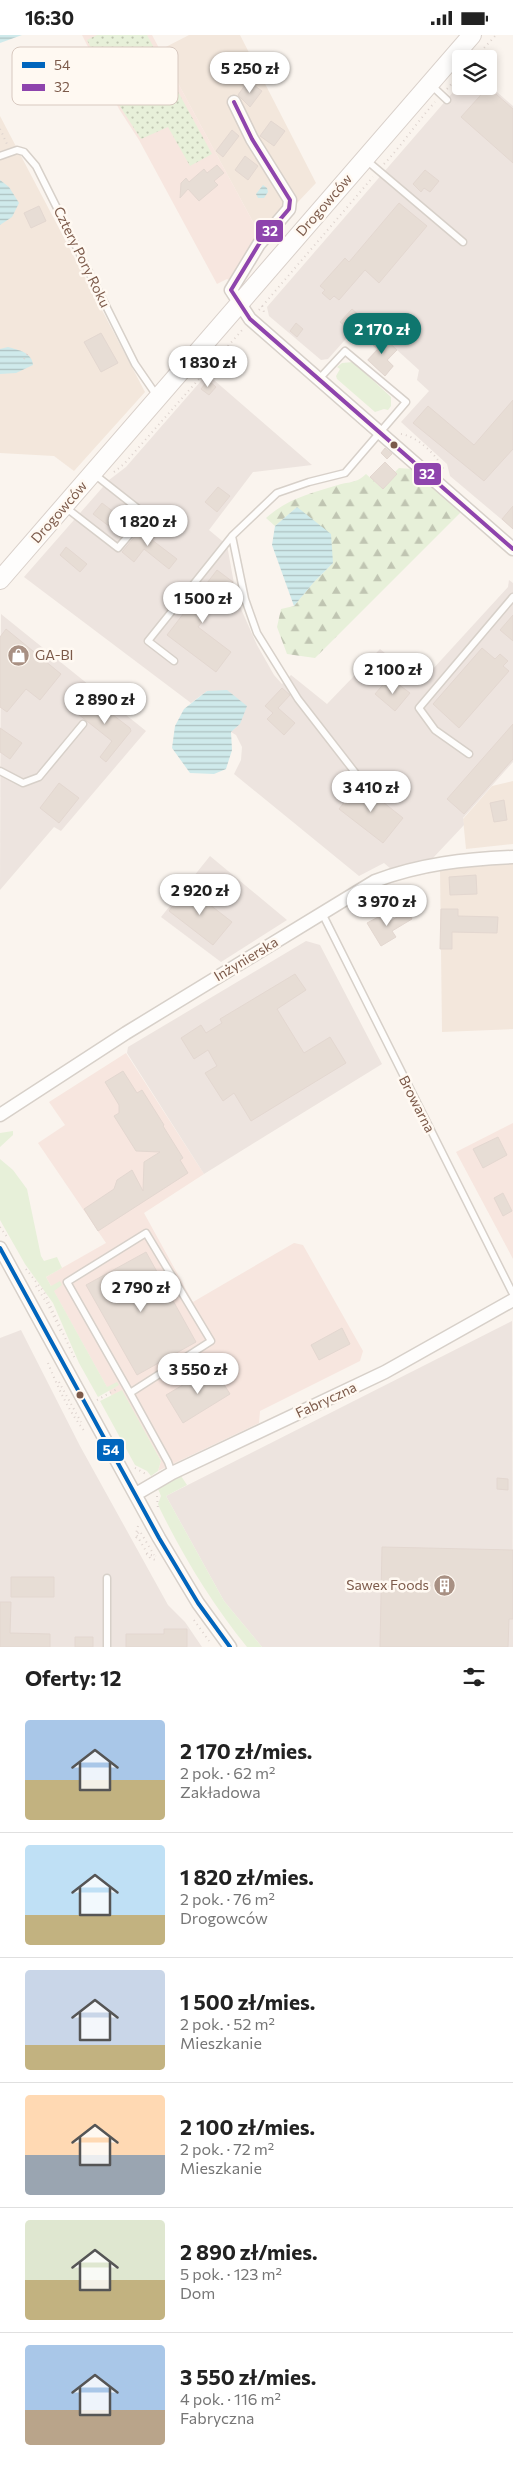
<!DOCTYPE html>
<html lang="pl">
<head>
<meta charset="utf-8">
<style>
	:root { --surface:#fff; --page:#f2f2f2; --text:#222; --muted:#767676; --line:#e0e0e0; --accent:#0f766e }
	body { margin:0; font-family:Commissioner,sans-serif; background:var(--page); color:var(--text); height:100vh; display:flex; flex-direction:column; font-size:19px; white-space:nowrap }
	* { box-sizing:border-box; margin:0 }
	p { font-size:16px; color:var(--muted) }
	.icon { flex:none; width:28px; height:28px; fill:none; stroke:currentColor; stroke-width:2; stroke-linecap:round; stroke-linejoin:round }
	.map { position:relative; height:1612px; overflow:hidden }
	.panel { display:flex; flex-direction:column; background:var(--surface); flex:1 }
	.panel>* { flex:none }
	.fabs { position:absolute; left:452px; top:15px; display:grid; gap:10px }
	.fabs a { display:grid; place-items:center; width:45px; height:45px; border-radius:5px; background:var(--surface); box-shadow:0 2px 8px #0003; font-size:25px }
	.price { position:absolute; translate:-50% -42px; padding:0 11px; border-radius:18px; background:#fff; color:#222; font-size:16px; line-height:32px; filter:drop-shadow(0 1px 2px #0008) }
	.price::after { content:''; position:absolute; left:50%; top:30px; width:15px; height:11px; margin-left:-8px; background:inherit; clip-path:polygon(0 0,100% 0,50% 100%) }
	.price.current { background:var(--accent); color:#fff }
	ul { padding:0; list-style:none }
	li { display:flex; align-items:center; gap:15px; height:125px; padding:0 25px }
	li+li { border-top:1px solid var(--line) }
	li span { display:grid; place-items:center; flex:none; width:140px; height:100px; border-radius:5px; color:#555 }
	li>.icon { margin-inline-start:auto }
	span .icon { width:60px; height:60px; fill:#fffc; stroke-width:1 }
	li b { font-size:21px }
	h2 { display:flex; justify-content:space-between; align-items:center; height:60px; padding:0 25px; font-size:21px }
	.status { display:flex; justify-content:space-between; align-items:center; height:35px; padding:0 25px; background:var(--surface); direction:ltr }
	.status svg { height:14px; fill:currentColor }
	.map>svg:first-child { display:block }
	.residential { fill:#f3e7dc }
	.commercial { fill:#f7e6df }
	.industrial { fill:#ede4df }
	.grass { fill:#e7f0d9 }
	.forest { fill:url(#forest-firs) }
	.garden { fill:url(#garden-dots) }
	.water { fill:url(#water-rules) }
	.building { fill:#e7ddd5; stroke:#e3d7d0 }
	.lines { fill:none; stroke-linecap:round; stroke-linejoin:round }
	.service-casing { stroke:#d7d0c9; stroke-width:9 }
	.minor-casing { stroke:#d7d0c9; stroke-width:15 }
	.secondary-casing { stroke:#d9d0ca; stroke-width:20 }
	.path { stroke:#ddd3ce; stroke-width:2; stroke-dasharray:1 4; stroke-linecap:butt }
	.service { stroke:#fefdfc; stroke-width:6 }
	.minor { stroke:#fefdfc; stroke-width:12 }
	.secondary { stroke:#fefdfc; stroke-width:18 }
	.bus-1-casing { stroke:#fff9f2; stroke-width:8 }
	.bus-2-casing { stroke:#fff9f2; stroke-width:8 }
	.bus-1 { stroke:#0065bd; stroke-width:4 }
	.bus-2 { stroke:#8e44ad; stroke-width:4 }
	.bus-dot { fill:#7c5a4a; stroke:#fff9f2; stroke-width:2 }
	.labels { text-anchor:middle; stroke-width:5; stroke-linejoin:round; paint-order:stroke }
	.street-label { font-size:14px; fill:#7c5a4a; stroke:#fff9f2 }
	.poi-label { font-size:14px; fill:#7c5a4a; stroke:#fff9f2; text-anchor:start }
	.key { fill:#fff9f2; stroke:#d8c9c0; stroke-width:1 }
	.key-label { font-size:14px; fill:#7c5a4a }
	.line-badge { stroke:#fff9f2; stroke-width:2 }
	.badge-label { font-size:14px; text-anchor:middle; font-weight:bold; fill:#fff }
</style>
</head>
<body>
<div class="status"><b>16:30</b><svg viewBox="0 0 49 12"><path d="M0 12V9h3v3zM5 12V6h3v6zM10 12V3h3v9zM15 12V0h3v12zM26 1h20v11H26zM47 4h2v5h-2z"/></svg></div>
<div class="map">
<svg width="513" height="1612" viewBox="0 0 513 1612">
	<defs>
		<pattern id="forest-firs" width="22" height="20" patternUnits="userSpaceOnUse" patternTransform="scale(1.25)"><rect width="22" height="20" fill="#e7f0d9"/><path d="M5 1l3.5 6h-7zM16 11l3.5 6h-7z" fill="#c0c5b2"/></pattern>
		<pattern id="garden-dots" width="8" height="8" patternUnits="userSpaceOnUse" patternTransform="scale(1.25)"><rect width="8" height="8" fill="#e7f0d9"/><path d="M2 2h.1M6 6h.1" fill="none" stroke="#c0c5b2" stroke-width="1.8" stroke-linecap="round"/></pattern>
		<pattern id="water-rules" width="6" height="5" patternUnits="userSpaceOnUse" patternTransform="scale(1.25)"><rect width="6" height="5" fill="#cfeaeb"/><path d="M0 2.5h6" fill="none" stroke="#adc1c0"/></pattern>
	</defs>
	<rect width="100%" height="100%" fill="#faf4ee"/>
	<path class="residential" d="M189,0H240L316,148L297,168L294,163L260,200L160,15Z
		M0,81L145,357L74,436L54,421L0,418Z
		M513,746V809L466,814L463,784L492,751Z
		M513,827V994L442,997L440,833Z"/>
	<path class="commercial" d="M82,0H152L260,200L230,245L227,244L217,249L139,105L119,74Z
		M126,1018L204,1139L144,1178L193,1267L294,1208L303,1210L363,1316L360,1326L260,1376L259,1388L158,1436L161,1426L134,1378L114,1365L46,1242L106,1208L38,1108L65,1090L49,1067Z
		M513,1088V1224L456,1117Z"/>
	<path class="industrial" d="M461,48V51L489,50L513,71V494L450,441L447,429L401,387L429,356L417,345L419,335L397,315L388,325L394,331L385,341L367,325L377,314L370,308L379,298L371,291L364,300L353,292L350,295L352,297L328,324L321,325L269,281L267,272Z
		M207,339L312,430L253,437L209,495L227,510L237,565L257,610L274,640L282,649L291,640L327,669L380,614L421,647L508,552L509,545L513,548V727L463,783L464,790L433,823L391,834L384,828L359,841L234,739L241,725L242,712L236,700L231,697L240,689L207,656L191,668L24,542L109,445L126,432Z
		M1,579L146,696L61,796L54,792L0,855Z
		M210,821L287,885L221,927L161,882Z
		M306,906L320,910L382,1029L204,1139L127,1018L128,1012Z
		M512,1286L513,1612H262L224,1566L166,1461Z
		M21,1295L80,1411L168,1570L185,1587L202,1612H0V1303Z"/>
	<path class="grass" d="M353,327L391,362V371L388,375L384,374L375,377L337,344L336,341L340,334L337,332L342,328Z
		M13,1096V1100L0,1112V1098Z
		M0,1124L13,1135L27,1154L41,1221L44,1226L57,1222L62,1233L46,1242L51,1251L60,1246L62,1250L54,1256L107,1352L117,1347L119,1350L98,1362L79,1328L53,1268L25,1229L0,1185Z
		M122,1355L161,1426L158,1436L151,1441L147,1436L135,1430L100,1366Z
		M181,1441L187,1450L166,1461L224,1566L262,1612H247C213,1570 184,1523 160,1474L158,1469L161,1461L158,1454Z"/>
	<path class="forest" d="M399,433L412,434L461,477L315,623L287,619L277,592L281,574L294,571L314,547L333,528L297,472L275,491L266,483C287,464 311,458 338,450C351,446 355,449 366,439L383,454L397,439L395,437Z"/>
	<path class="garden" d="M97,0H147L212,119L190,131L168,92L141,104L121,73L87,5Z"/>
	<path class="water" d="M0,0H22L0,8Z
		M0,145L9,152L19,168L12,182L0,190Z
		M263,150L267,153L268,157L264,163H258L256,159Z
		M8,312C18,315 32,317 33,330L16,338L0,339V314Z
		M297,472L331,499L333,528L314,547L294,571L272,510L275,491Z
		M227,655L247,671L240,689L231,697L232,715L226,734L214,739L190,738L172,713L175,691L184,674L207,656Z"/>
	<path class="building" d="M248,46L262,56L250,72L238,60Z
		M488,52L513,74V128L461,82Z
		M271,86L285,96L274,111L260,101Z
		M232,95L239,101L223,122L216,116Z
		M245,121L258,131L248,145L235,135Z
		M217,130L224,138L214,146L218,150L199,166L188,154L180,163L181,148L186,143L189,147L204,134L207,138Z
		M425,135L439,146L430,157L424,153L421,157L413,149Z
		M399,168L427,191L379,248L365,235L339,265L334,261L330,265L322,258L325,255L320,251L345,223L349,227Z
		M39,171L46,186L31,193L24,178Z
		M352,274L361,282L350,295L340,287Z
		M296,288L303,294L297,302L290,296Z
		M101,298L118,328L101,337L84,307Z
		M379,298L397,315L387,325L393,331L385,341L368,325L378,314L371,308Z
		M208,345L216,352L209,360L201,354Z
		M513,365V414L484,446L413,388L428,371L474,410Z
		M385,413L392,419L387,424L381,418Z
		M385,427L397,439L383,454L370,442Z
		M218,452L230,461L217,477L205,467Z
		M102,468L131,490L122,501L93,479Z
		M513,471V494L502,484Z
		M147,487L159,497L152,505L177,524L169,534L144,514L134,527L122,517Z
		M66,512L87,529L80,537L60,520Z
		M217,535L233,547L198,592L231,617L216,637L167,600Z
		M513,580V606L500,595Z
		M6,594L61,639L40,665L26,654L7,677L0,672V602Z
		M482,613L495,624L500,619L508,626L503,631L509,636L459,693L433,669Z
		M386,646L391,650L394,646L410,658L395,676L375,659Z
		M282,653L290,660L278,673L295,688L284,700L267,684L273,678L265,671Z
		M87,660L130,693L131,696L106,727L100,722L112,706L78,679L84,671L80,668Z
		M513,689V724L464,779L447,764Z
		M0,693L22,708L10,724L0,717Z
		M59,748L79,763L59,788L40,773Z
		M359,748L403,783L383,808L339,774Z
		M504,765L507,785L494,787L490,768Z
		M476,840L477,859L450,860L449,842Z
		M187,852L232,887L213,910L169,876Z
		M441,874H458V881L498,882L497,898L452,897V914H440Z
		M407,876L412,884L392,896L396,902L381,911L367,888L382,880L387,888Z
		M295,939L306,955L277,974L304,1018L330,1002L346,1028L251,1086L234,1058L223,1066L205,1038L217,1031L208,1015L194,1024L181,1003L201,990L206,998L222,988L220,984Z
		M123,1036L137,1058L142,1055L164,1090L163,1091L183,1123L180,1125L188,1138L98,1196L84,1174L114,1154L117,1145L132,1135L143,1156L144,1127L160,1117L136,1116L114,1081L119,1078V1070L105,1047Z
		M498,1102L507,1120L483,1133L473,1114Z
		M503,1158L512,1176L503,1181L494,1163Z
		M146,1217L196,1307L137,1340L86,1250Z
		M342,1293L350,1309L319,1325L311,1310Z
		M213,1332L230,1359L183,1388L166,1360Z
		M497,1443L508,1444V1455L497,1454Z
		M382,1512L513,1515V1584H509L508,1612H380Z
		M11,1542H54V1562H11Z
		M0,1567H11L10,1598L50,1599V1612H0Z
		M164,1594H187V1612H126V1599H164Z
		M75,1602H93V1612H75Z"/>
	<g class="lines">
		<defs>
			<path id="service" d="M430,49L447,65
				M0,121L17,115L24,117L36,131L135,329L157,361
				M365,124L463,207
				M65,472L118,513L146,480L94,439
				M232,501L245,564L257,598L298,664L357,740
				M174,626L148,606L232,501L277,458L309,447L345,438L406,367L345,316L319,344
				M469,719L435,695L419,673L513,562
				M0,736L23,748L39,742L83,689
				M322,878L513,1259
				M146,1198L211,1306L130,1358L67,1247Z
				M130,1358L168,1427L172,1438
				M107,1612V1543"/>
			<path id="minor" d="M234,67L252,104L290,165L289,174L259,209L231,255L250,284L513,514
				M0,1080L126,998L375,846C420,829 465,824 513,822
				M0,1213L159,1503L198,1568L230,1612
				M136,1459L172,1438L385,1337L513,1265"/>
			<path id="secondary" d="M0,545L472,0"/>
		</defs>
		<use href="#service" class="service-casing"/>
		<use href="#minor" class="minor-casing"/>
		<use href="#secondary" class="secondary-casing"/>
		<path class="path" d="M474,24L496,0
			M447,54L461,38
			M0,94L7,109
			M384,129C403,109 417,87 435,67
			M262,271L265,280
			M259,275L373,142
			M24,324L28,318
			M401,399C417,401 440,422 444,437
			M114,437L124,429L243,294
			M0,1192L7,1202
			M26,1234L44,1257L75,1324
			M36,1251L48,1270L62,1299
			M48,1328C58,1353 69,1377 86,1398
			M59,1347L81,1387
			M97,1365L117,1354
			M135,1433L146,1439
			M157,1461L158,1474
			M138,1491L136,1499L150,1523L158,1526
			M141,1498L154,1520
			M136,1503L140,1494
			M146,1519L156,1521
			M194,1585L209,1606"/>
		<use href="#service" class="service"/>
		<use href="#minor" class="minor"/>
		<use href="#secondary" class="secondary"/>
		<defs>
			<path id="bus-1" d="M0,1213L159,1503L198,1568L230,1612"/>
			<path id="bus-2" d="M234,67L252,104L290,165L289,174L259,209L231,255L250,284L513,514"/>
		</defs>
		<use href="#bus-1" class="bus-1-casing"/>
		<use href="#bus-2" class="bus-2-casing"/>
		<use href="#bus-1" class="bus-1"/>
		<use href="#bus-2" class="bus-2"/>
	</g>
	<defs>
		<symbol id="shop-disc" viewBox="-11 -11 22 22"><circle r="9.5" fill="#a89083" stroke="#fff9f2"/><path d="M-5-2.5h2.3a2.7 3.5 0 0 1 5.4 0H5L5.5 6h-11ZM-1.5-2.5h3a1.5 2.3 0 0 0-3 0Z" fill="#fff"/></symbol>
		<symbol id="building-disc" viewBox="-11 -11 22 22"><circle r="9.5" fill="#a89083" stroke="#fff9f2"/><path d="M-4-6H4V6H1V3H-1V6H-4ZM-2.5-4.3h1.7v1.8h-1.7ZM.8-4.3h1.7v1.8H.8ZM-2.5-1h1.7V.8h-1.7ZM.8-1h1.7V.8H.8Z" fill="#fff"/></symbol>
	</defs>
	<g fill-rule="evenodd">
		<use href="#shop-disc" x="6" y="608" width="25" height="25"/>
		<use href="#building-disc" x="432" y="1538" width="25" height="25"/>
	</g>
	<g class="bus-dot">
		<circle cx="394" cy="410" r="4.5"/>
		<circle cx="80" cy="1360" r="4.5"/>
	</g>
	<g class="labels">
		<g class="street-label">
			<text transform="translate(324 170) rotate(-49)" y="5">Drogowców</text>
			<text transform="translate(82 222) rotate(64)" y="5">Cztery Pory Roku</text>
			<text transform="translate(59 477) rotate(-49)" y="5">Drogowców</text>
			<text transform="translate(246 924) rotate(-31)" y="5">Inżynierska</text>
			<text transform="translate(417 1069) rotate(63)" y="5">Browarna</text>
			<text transform="translate(326 1365) rotate(-25)" y="5">Fabryczna</text>
		</g>
		<g class="poi-label">
			<text x="35" y="625">GA-BI</text>
			<text x="429" y="1555" text-anchor="end">Sawex Foods</text>
		</g>
	</g>
	<rect x="12" y="12" width="166" height="58" rx="8" class="key"/>
	<rect x="22" y="27" width="23" height="6" fill="#0065bd"/>
	<rect x="22" y="49" width="23" height="7" fill="#8e44ad"/>
	<g class="key-label">
		<text x="54" y="35">54</text>
		<text x="54" y="57">32</text>
	</g>
	<g class="line-badge">
		<rect x="255" y="184" width="29" height="24" rx="5" fill="#8e44ad"/>
		<rect x="413" y="427" width="29" height="24" rx="5" fill="#8e44ad"/>
		<rect x="96" y="1403" width="29" height="24" rx="5" fill="#0065bd"/>
	</g>
	<g class="badge-label">
		<text x="270" y="201">32</text>
		<text x="427" y="444">32</text>
		<text x="111" y="1420">54</text>
	</g>
</svg>
<div class="fabs">
<a><svg class="icon" aria-label="layers" viewBox="0 0 24 24"><path d="M12 4l9 5-9 5-9-5zM3 14l9 5 9-5"/></svg></a>
</div>
<b class="price" style="left:250px;top:59px">5 250 zł</b>
<b class="price current" style="left:382px;top:320px">2 170 zł</b>
<b class="price" style="left:208px;top:353px">1 830 zł</b>
<b class="price" style="left:148px;top:512px">1 820 zł</b>
<b class="price" style="left:203px;top:589px">1 500 zł</b>
<b class="price" style="left:393px;top:660px">2 100 zł</b>
<b class="price" style="left:105px;top:690px">2 890 zł</b>
<b class="price" style="left:371px;top:778px">3 410 zł</b>
<b class="price" style="left:200px;top:881px">2 920 zł</b>
<b class="price" style="left:387px;top:892px">3 970 zł</b>
<b class="price" style="left:141px;top:1278px">2 790 zł</b>
<b class="price" style="left:198px;top:1360px">3 550 zł</b>
</div>
<section class="panel">
<h2>Oferty: 12<svg class="icon" aria-label="filters" viewBox="0 0 24 24"><path d="M4 7h16M4 17h16"/><circle cx="9" cy="7" r="2"/><circle cx="15" cy="17" r="2"/></svg></h2>
<ul>
<li><span style="background:linear-gradient(#a9c7e8 60%,#c2b280 0)"><svg class="icon" aria-label="home" viewBox="0 0 24 24"><path d="M3 11l9-7 9 7M6 9v11h12V9"/></svg></span><div><b>2 170 zł/mies.</b><p>2 pok. · 62 m²</p><p>Zakładowa</p></div></li>
<li><span style="background:linear-gradient(#bfe0f5 70%,#c2b280 0)"><svg class="icon" aria-label="home" viewBox="0 0 24 24"><path d="M3 11l9-7 9 7M6 9v11h12V9"/></svg></span><div><b>1 820 zł/mies.</b><p>2 pok. · 76 m²</p><p>Drogowców</p></div></li>
<li><span style="background:linear-gradient(#c9d6e8 75%,#c2b280 0)"><svg class="icon" aria-label="home" viewBox="0 0 24 24"><path d="M3 11l9-7 9 7M6 9v11h12V9"/></svg></span><div><b>1 500 zł/mies.</b><p>2 pok. · 52 m²</p><p>Mieszkanie</p></div></li>
<li><span style="background:linear-gradient(#ffd9b3 60%,#9aa5b1 0)"><svg class="icon" aria-label="home" viewBox="0 0 24 24"><path d="M3 11l9-7 9 7M6 9v11h12V9"/></svg></span><div><b>2 100 zł/mies.</b><p>2 pok. · 72 m²</p><p>Mieszkanie</p></div></li>
<li><span style="background:linear-gradient(#dfe7d0 60%,#c2b280 0)"><svg class="icon" aria-label="home" viewBox="0 0 24 24"><path d="M3 11l9-7 9 7M6 9v11h12V9"/></svg></span><div><b>2 890 zł/mies.</b><p>5 pok. · 123 m²</p><p>Dom</p></div></li>
<li><span style="background:linear-gradient(#a9c7e8 65%,#b9a48a 0)"><svg class="icon" aria-label="home" viewBox="0 0 24 24"><path d="M3 11l9-7 9 7M6 9v11h12V9"/></svg></span><div><b>3 550 zł/mies.</b><p>4 pok. · 116 m²</p><p>Fabryczna</p></div></li>
</ul>
</section>
</body>
</html>
